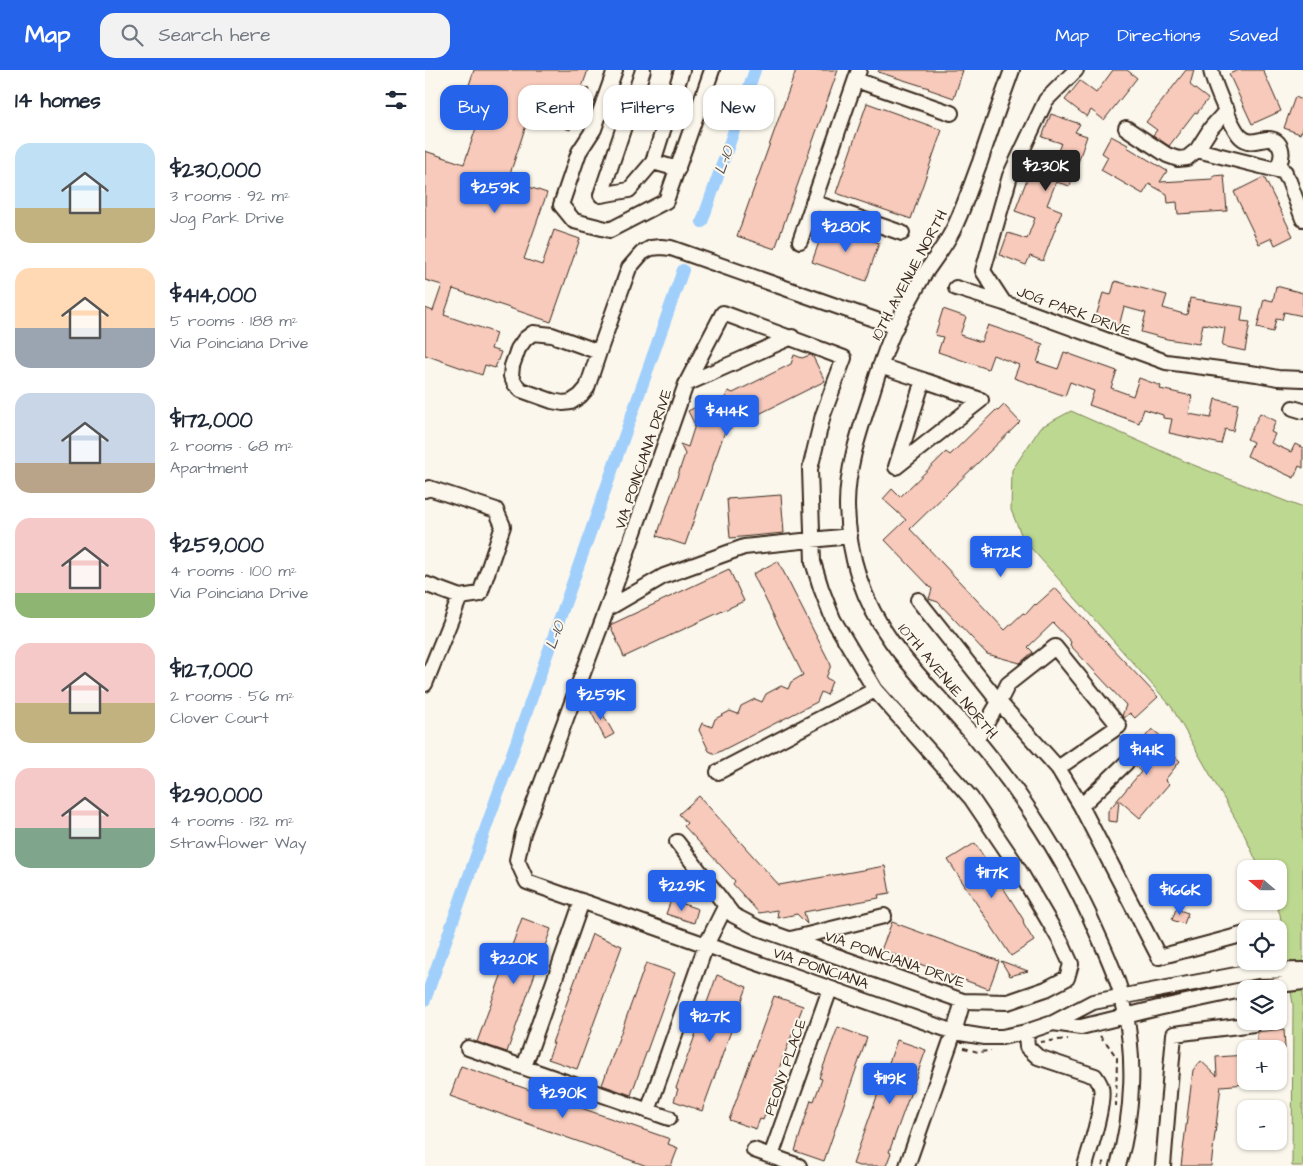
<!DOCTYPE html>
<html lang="en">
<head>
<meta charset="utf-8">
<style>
	:root { --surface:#fff; --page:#f2f2f3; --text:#1f2937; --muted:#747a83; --accent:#2563eb }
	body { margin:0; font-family:"Architects Daughter",sans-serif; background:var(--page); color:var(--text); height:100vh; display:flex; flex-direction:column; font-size:19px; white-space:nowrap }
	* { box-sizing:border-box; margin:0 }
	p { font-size:16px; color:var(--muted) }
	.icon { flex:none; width:28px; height:28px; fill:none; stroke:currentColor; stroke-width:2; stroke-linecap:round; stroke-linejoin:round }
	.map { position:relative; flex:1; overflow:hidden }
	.drawer { display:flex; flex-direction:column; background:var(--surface); width:425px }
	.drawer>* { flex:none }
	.guide { position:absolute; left:15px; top:15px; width:475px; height:45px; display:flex; gap:10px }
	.needle { width:32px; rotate:290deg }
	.controls { position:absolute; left:812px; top:790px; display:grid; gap:10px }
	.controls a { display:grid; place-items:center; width:50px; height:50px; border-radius:10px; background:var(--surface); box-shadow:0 1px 4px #0004; font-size:25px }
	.price { position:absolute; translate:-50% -42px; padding:0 11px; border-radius:5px; background:var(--accent); color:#fff; font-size:16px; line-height:32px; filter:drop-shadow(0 1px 2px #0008) }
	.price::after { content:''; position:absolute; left:50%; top:30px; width:15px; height:11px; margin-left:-8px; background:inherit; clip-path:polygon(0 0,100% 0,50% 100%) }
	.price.selected { background:#222; color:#fff }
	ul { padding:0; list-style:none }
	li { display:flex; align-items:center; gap:15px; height:125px; padding:0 15px }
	li span { display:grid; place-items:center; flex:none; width:140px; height:100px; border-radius:15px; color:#555 }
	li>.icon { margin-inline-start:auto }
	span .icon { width:60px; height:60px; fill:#fffc; stroke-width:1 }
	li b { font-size:21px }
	h2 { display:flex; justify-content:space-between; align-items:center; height:60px; padding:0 15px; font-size:21px }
	.chip { padding:0 18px; border-radius:15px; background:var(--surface); box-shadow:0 1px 4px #0004; font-size:18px; line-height:45px }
	.chip.selected { background:var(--accent); color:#fff }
	header { display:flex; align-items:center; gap:30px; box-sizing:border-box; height:70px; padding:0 25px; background:var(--accent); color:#fff }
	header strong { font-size:24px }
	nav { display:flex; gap:28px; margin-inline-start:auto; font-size:18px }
	.search { width:350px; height:45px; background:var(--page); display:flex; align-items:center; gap:12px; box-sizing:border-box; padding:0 18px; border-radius:15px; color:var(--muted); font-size:19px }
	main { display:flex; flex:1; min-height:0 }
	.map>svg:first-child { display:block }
	.green { fill:#bdd890; stroke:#7c8157 }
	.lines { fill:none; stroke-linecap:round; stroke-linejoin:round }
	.canal { stroke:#a0cffc; stroke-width:12 }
	.building { fill:#f7cabb; stroke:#3b2a1e }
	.minor-casing { stroke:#3b2a1e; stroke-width:18 }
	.path { stroke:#3b2a1e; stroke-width:2; stroke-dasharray:5 4; stroke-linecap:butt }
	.minor { stroke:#fbf7ec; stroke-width:14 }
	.labels { text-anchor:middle; stroke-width:4; stroke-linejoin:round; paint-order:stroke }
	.street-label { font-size:15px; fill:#3b2a1e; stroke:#fbf7ec }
	.water-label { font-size:16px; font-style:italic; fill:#545356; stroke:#fbf7ec }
</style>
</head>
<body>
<header>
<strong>Map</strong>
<div class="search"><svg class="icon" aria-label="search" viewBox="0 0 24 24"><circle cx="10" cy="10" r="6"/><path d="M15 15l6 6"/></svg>Search here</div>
<nav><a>Map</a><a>Directions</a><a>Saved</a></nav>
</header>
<main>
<section class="drawer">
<h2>14 homes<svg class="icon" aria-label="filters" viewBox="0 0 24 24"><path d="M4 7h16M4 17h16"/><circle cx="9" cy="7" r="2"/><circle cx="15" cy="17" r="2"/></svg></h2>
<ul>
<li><span style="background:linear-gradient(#bfe0f5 65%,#c2b280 0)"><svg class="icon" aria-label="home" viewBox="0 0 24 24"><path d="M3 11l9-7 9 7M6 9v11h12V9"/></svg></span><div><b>$230,000</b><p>3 rooms · 92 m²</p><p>Jog Park Drive</p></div></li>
<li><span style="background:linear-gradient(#ffd9b3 60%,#9aa5b1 0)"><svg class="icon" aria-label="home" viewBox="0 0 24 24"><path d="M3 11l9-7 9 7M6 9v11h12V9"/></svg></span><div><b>$414,000</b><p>5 rooms · 188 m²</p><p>Via Poinciana Drive</p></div></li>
<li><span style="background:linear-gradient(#c9d6e8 70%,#b9a48a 0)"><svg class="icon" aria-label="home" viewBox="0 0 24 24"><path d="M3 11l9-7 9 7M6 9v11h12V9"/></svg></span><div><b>$172,000</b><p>2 rooms · 68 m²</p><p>Apartment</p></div></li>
<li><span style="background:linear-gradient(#f6c9c9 75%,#8fb573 0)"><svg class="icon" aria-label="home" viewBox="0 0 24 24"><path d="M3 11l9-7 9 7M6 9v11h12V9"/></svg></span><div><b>$259,000</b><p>4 rooms · 100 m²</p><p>Via Poinciana Drive</p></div></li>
<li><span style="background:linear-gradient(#f6c9c9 60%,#c2b280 0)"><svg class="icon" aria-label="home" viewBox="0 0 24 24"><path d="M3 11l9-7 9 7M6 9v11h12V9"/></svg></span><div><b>$127,000</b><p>2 rooms · 56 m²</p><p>Clover Court</p></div></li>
<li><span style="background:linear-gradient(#f6c9c9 60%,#7fa58c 0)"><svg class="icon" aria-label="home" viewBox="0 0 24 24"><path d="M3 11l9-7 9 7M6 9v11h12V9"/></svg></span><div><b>$290,000</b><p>4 rooms · 132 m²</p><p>Strawflower Way</p></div></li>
</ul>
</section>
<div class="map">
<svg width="878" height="1096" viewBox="0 0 878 1096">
	<rect width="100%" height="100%" fill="#fbf7ec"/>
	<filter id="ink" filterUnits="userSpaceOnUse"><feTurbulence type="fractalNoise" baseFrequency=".02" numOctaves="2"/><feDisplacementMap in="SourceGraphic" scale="10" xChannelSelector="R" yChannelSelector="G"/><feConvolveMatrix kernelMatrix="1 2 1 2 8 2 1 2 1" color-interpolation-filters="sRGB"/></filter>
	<g filter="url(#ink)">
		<path class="green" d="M646,341L766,394L878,438V1096H867L868,935L855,844L849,831H854V799H835L818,762L746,636L598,469L586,440L587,400L616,357Z"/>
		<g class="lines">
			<path class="canal" d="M277,152L330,0
				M0,930L258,200"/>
		</g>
		<path class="building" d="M49,0H163L157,17L164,19L155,48L149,47L145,60L104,46L83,110L122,123L99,189L117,195L129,160L155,169L126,252L28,219L19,245L71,263L66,279L76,282L70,298L60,295L57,305L0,285V238L8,241L17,215L0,210V81L39,94L60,31L41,24Z
			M371,0H413L350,179L312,166Z
			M454,0H538L529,28L503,19L504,18L453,2Z
			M688,0H702L712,8L679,50L666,40L662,47L640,30L655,11L671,23Z
			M761,0H769L765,15L783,29L772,43L770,42L744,76L728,65L732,60L721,52Z
			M814,0H838L856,41L827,54L804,4Z
			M870,27L878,30V62L876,61L875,64L859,58Z
			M442,33L517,60L486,149L411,123Z
			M626,44L655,54L650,62L662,66L645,116L631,112L622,135L637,141L618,191L605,186L601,195L575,185L583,163L602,169L610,148L590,141L610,88L628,95L636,73L617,67Z
			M686,66L703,75L702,77L742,101L735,112L788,109V106L799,105L802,141L753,144L752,132L743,133L742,124L724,114L718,124L676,100L683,87L677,83Z
			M839,107L868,166L850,175L847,168L834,174L809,122Z
			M400,155L454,173L441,211L387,192Z
			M690,211L742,225L738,238L762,245L765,228L818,237L816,251L825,252L820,281L797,276L800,258L778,254L774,274L742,269L716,262L721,243L699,237L694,256L670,250L678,223L686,225Z
			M851,216L878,223V246L859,242L857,250L851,249L848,262L832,258L839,229L848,231Z
			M518,239L541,247L535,265L556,272L563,255L618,274L612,292L633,299L639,282L692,301L686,318L708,326L714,308L736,316L735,319L767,326L764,344L786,348L790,329L813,334L808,361L800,359L796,374L744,363L747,349L738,348V345L719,339L714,353L664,335L669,321L645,312L640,326L589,308L594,295L568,285L563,299L513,282L518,267L510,265Z
			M369,285L377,288L385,285H387L400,311L300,361L260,475L232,466L260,384L255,374L263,377L270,355L263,341L279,333L286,335L300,328L303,321L308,323L366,294Z
			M579,335L595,352L485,459L580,560L598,543L601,544L610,534L611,535L630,518L733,627L710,648L705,643L699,648L697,646L701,635L645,575L646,572L628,553L603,577L608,582L595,593L562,584L513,532L504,529L507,519L460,470L481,450L458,429L467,419L475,427L521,382L525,385L571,340L573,341Z
			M835,343L851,351L846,362L850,364L846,373L866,382L870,374L878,378V398L874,396L869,408L822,386L828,372L822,369Z
			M356,425L359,463L305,468L302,429Z
			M353,491L406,595L401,608L407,611L402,625L396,622L392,632L290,684L284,681L274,660L277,653L287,657L290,649L305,641L313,644L316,636L330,629L337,632L341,624L356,616L363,619L366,612L378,605L328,504Z
			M304,499L319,531L199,587L185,555Z
			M171,632L189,664L180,669L163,636Z
			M727,659L744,673L740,678L755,691L740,710L744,714L715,748L694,730L692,752L683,751V741L716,702L710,696L715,689L707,682Z
			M274,726L354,815L460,796L465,823L453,825L454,828L379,842L382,854L372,844L353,848L352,840L334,843L308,814L310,811L259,756L262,753L254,744Z
			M550,773L598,849L599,855L609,871L586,886L523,790Z
			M246,830L273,839L269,853L241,844Z
			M751,839L763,843L759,854L747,850Z
			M97,848L126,859L82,982L52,972Z
			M467,852L574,891L564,919L456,880Z
			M167,864L197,876L152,999L123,989L129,973H127Z
			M576,891L603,901L585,906Z
			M221,893L250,903L206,1025L177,1015Z
			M292,905L322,917L277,1041L249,1031L253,1019L251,1018Z
			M349,926L378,936L350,1009L353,1010L338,1050L335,1049L331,1059L304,1050Z
			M413,957L442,968L399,1091L370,1081L386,1030L389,1031L397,1009L394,1008Z
			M859,959L860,979H833L832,962Z
			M472,970L501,980L464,1082L466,1083L461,1096H434L428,1094Z
			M821,985V1014L796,1016L786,1096H756L768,1000L776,991L792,1006L791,987Z
			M36,996L245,1069L243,1074L253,1078L246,1096H222L25,1026Z"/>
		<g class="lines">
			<defs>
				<path id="minor" d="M190,0L169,59L154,82L136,135L149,151L185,160L241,131L287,0
					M218,0L176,125L204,120L228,92L253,99
					M587,0C576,31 565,61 555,92C546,115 539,138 528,160C520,176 508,191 498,206C489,222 480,238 472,254C461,276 454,300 447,323C435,360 422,396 422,435C423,485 438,532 467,572C492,607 524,636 551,669C599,727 643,795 673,865C682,885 692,906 697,927C711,983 709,1042 693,1096
					M651,0L621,30L585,106L558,201L579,233L741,292L832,304L853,308L878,309
					M786,0C788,12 807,59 816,67C825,75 832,70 842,69C857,68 859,84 854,94L864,111L878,149
					M431,10L526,43
					M701,58L742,85L753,89L762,88L772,80L786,58L802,40
					M772,80L860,102
					M228,92L257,0
					M388,132L477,163
					M375,171L434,0
					M531,218L579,233
					M174,282L127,265L108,263L100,269L93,279L87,296L86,306L90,314L96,320L127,331L138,333L146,332L155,326L162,318L174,282L204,198L217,183L226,178L236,177L246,178L471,257
					M455,296L498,310L471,397L556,330L498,310
					M261,314L367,267
					M868,338L878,341
					M0,420L4,418L71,440L78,456L55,524L35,527L0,514
					M493,530L574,632L583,614L630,577L694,656L633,698
					M182,539L98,763L92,790L102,812L529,962L560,967H577L601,962L628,953L668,932L832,901L878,900
					M0,614L35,527
					M552,669L574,632L633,698L656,736L734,887L820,864L821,868
					M293,702L450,620
					M656,736L701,693
					M252,772L308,845L333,858L538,931L583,932L621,919L642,908L646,894L636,872L588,790L546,728L450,620L408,549L396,518L388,492L385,399L398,345L419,288L298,243L261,314L182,539L239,506L319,477L425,466
					M366,869L459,846
					M824,919L878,912
					M628,953L656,957L733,938L821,919
					M601,962L602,977L613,987L670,1006C672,1009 675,1013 676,1017C680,1033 665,1079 660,1096
					M43,978L244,1048
					M99,997L157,831
					M223,1041L281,875L301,835
					M329,1080L374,1096
					M346,1086L405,919
					M482,1096L529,962L538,931
					M738,1096L749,964L829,954V951"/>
			</defs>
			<use href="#minor" class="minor-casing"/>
			<path class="path" d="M675,966L683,975L692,988L691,1036
				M615,972L643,969
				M539,978L553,982L566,981
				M677,1096L681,1089"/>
			<use href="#minor" class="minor"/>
		</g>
	</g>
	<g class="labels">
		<g class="street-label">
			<text transform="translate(484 205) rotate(-62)" y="5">10TH AVENUE NORTH</text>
			<text transform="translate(649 241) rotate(20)" y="5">JOG PARK DRIVE</text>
			<text transform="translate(218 389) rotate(-71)" y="5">VIA POINCIANA DRIVE</text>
			<text transform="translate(523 611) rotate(50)" y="5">10TH AVENUE NORTH</text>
			<text transform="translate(470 889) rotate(19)" y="5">VIA POINCIANA DRIVE</text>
			<text transform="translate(396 898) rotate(19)" y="5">VIA POINCIANA</text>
			<text transform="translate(360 997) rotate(-71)" y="5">PEONY PLACE</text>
		</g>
		<g class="water-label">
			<text transform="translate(298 90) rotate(-71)" y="6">L-10</text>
			<text transform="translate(129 565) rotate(-71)" y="6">L-10</text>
		</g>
	</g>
</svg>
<div class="controls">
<a><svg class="needle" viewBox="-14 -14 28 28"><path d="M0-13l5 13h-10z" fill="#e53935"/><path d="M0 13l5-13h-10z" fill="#747a83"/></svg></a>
<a><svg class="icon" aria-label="locate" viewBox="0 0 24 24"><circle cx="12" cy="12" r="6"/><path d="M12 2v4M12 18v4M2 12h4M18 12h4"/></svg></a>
<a><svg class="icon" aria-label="layers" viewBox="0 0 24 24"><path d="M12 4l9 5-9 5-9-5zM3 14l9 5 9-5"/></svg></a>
<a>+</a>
<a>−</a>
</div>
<b class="price selected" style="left:621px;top:122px">$230K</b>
<b class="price" style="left:70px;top:144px">$259K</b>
<b class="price" style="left:421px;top:183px">$280K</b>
<b class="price" style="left:302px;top:367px">$414K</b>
<b class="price" style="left:576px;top:508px">$172K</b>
<b class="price" style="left:176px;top:651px">$259K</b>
<b class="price" style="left:722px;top:706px">$141K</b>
<b class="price" style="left:567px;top:829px">$117K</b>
<b class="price" style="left:257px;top:842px">$229K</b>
<b class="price" style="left:755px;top:846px">$166K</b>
<b class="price" style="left:89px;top:915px">$220K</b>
<b class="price" style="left:285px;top:973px">$127K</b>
<b class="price" style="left:465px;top:1035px">$119K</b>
<b class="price" style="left:138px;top:1049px">$290K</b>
<div class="guide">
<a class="chip selected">Buy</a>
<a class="chip">Rent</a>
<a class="chip">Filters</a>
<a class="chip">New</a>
</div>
</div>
</main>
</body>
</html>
